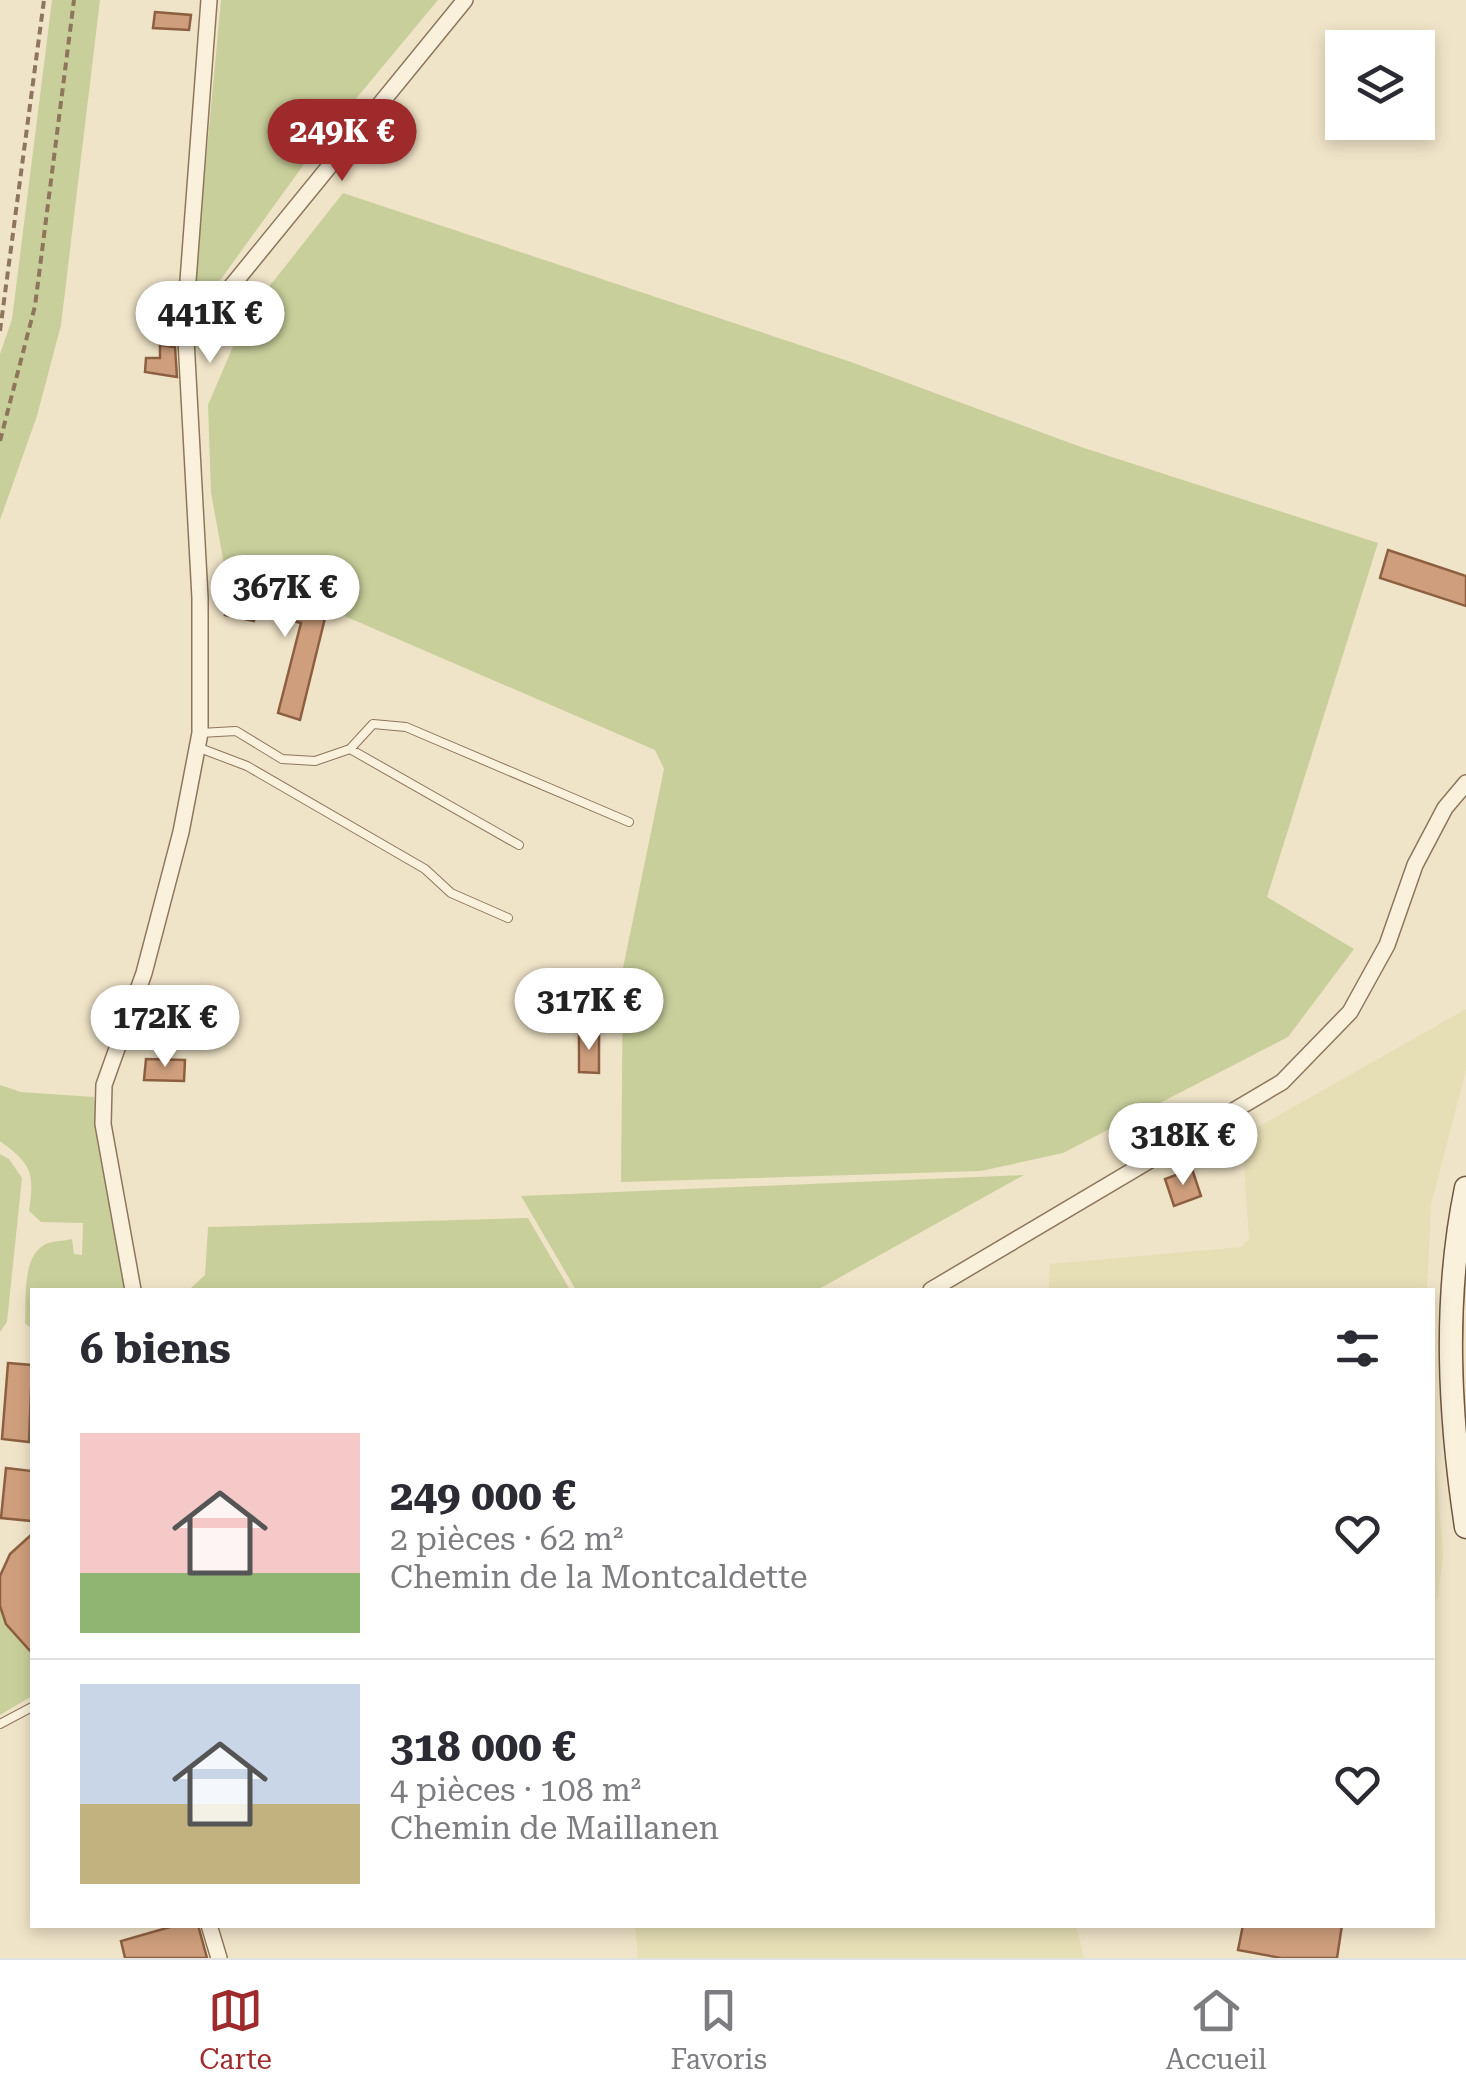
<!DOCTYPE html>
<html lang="fr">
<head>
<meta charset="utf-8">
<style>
	:root { --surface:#fff; --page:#f7f7f7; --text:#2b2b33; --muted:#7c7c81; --line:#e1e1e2; --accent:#9e2a2b }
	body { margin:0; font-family:"Roboto Serif",serif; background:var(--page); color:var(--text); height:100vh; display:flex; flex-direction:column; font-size:38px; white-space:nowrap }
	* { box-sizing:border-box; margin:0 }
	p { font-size:32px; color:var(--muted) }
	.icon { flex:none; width:55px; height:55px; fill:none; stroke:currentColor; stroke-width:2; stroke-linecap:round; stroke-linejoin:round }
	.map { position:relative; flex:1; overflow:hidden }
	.details { position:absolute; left:30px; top:1288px; width:1405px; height:640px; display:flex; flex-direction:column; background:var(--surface); border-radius:0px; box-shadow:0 5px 15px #0003 }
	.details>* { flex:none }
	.buttons { position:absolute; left:1325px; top:30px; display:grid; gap:20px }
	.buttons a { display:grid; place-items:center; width:110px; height:110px; border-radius:0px; background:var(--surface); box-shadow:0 5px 15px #0003; font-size:50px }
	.price { position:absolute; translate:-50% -85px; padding:0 22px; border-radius:35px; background:#fff; color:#222; font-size:32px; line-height:65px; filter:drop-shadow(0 2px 5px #0008) }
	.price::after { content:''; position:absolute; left:50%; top:60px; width:30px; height:22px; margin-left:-15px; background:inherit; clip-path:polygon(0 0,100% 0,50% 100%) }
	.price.current { background:var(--accent); color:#fff }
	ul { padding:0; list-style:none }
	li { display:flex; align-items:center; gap:30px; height:250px; padding:0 50px }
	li+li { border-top:2px solid var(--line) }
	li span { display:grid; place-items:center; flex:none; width:280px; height:200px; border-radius:0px; color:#555 }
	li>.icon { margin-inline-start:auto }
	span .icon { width:120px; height:120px; fill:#fffc; stroke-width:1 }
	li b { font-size:42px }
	h2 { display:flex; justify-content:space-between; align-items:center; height:120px; padding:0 50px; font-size:42px }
	.tab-bar { display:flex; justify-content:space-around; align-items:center; height:140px; border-top:2px solid var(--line); background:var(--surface); font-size:28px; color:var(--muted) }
	.tab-bar a { display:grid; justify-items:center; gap:5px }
	.tab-bar .current { color:var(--accent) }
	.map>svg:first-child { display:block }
	.farmland { fill:#e6deb5 }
	.green { fill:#c9cf9b }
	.building { fill:#cf9f7d; stroke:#8d5f41; stroke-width:2.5 }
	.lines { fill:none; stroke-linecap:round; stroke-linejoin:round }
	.lane-casing { stroke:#8d765c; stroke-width:10 }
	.street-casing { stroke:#8d765c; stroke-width:18 }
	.secondary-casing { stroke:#6f573f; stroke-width:25 }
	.path { stroke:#8d765c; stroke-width:4; stroke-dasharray:8 5; stroke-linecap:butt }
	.lane { stroke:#faf1dc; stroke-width:8 }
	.street { stroke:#faf1dc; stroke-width:15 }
	.secondary { stroke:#faf1dc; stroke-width:22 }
</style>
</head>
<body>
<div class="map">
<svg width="1466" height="1958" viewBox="0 0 1466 1958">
	<rect width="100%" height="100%" fill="#f0e4c8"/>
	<path class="farmland" d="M1466,1009V1070L1431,1205L1427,1290H1049L1050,1264L1241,1247L1249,1239L1242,1136Z
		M1433,1422L1443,1555L1438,1599H1432Z
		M635,1925H1076L1084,1958H638Z"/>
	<path class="green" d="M52,0H100L61,325L37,416L0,520V354L12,319Z
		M221,0H438L320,142L216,286L206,295L194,289Z
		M343,193L851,362L1081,447L1378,543L1267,897L1354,949L1288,1037L1063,1153L981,1171L621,1182L623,968L664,769L655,750L224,564L211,493L208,405L246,316Z
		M0,1085L21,1092L94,1097L125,1290H32V1328L25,1324C27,1301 20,1254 48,1243C55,1241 64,1241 72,1239L74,1254L82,1255L83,1223L41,1222L29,1211C35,1172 31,1164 0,1141Z
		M0,1154L9,1159L22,1178L7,1322L0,1332Z
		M1024,1175L817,1290H576L521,1196Z
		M528,1218L570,1290H165L191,1288L205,1275L208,1227Z
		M0,1606L22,1642L32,1647V1696L0,1715Z"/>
	<path class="building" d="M155,12L191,15L189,30L153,28Z
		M160,345L175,347L177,377L145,372L146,358H160Z
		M1388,550L1466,576V606L1380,578Z
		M231,587L272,594L325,618L300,720L278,713L301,623L256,612L254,621L225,615Z
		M579,1034H599V1073L579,1072Z
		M146,1059L185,1060L184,1081L144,1080Z
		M1192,1169L1201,1196L1174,1206L1165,1179Z
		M8,1363L32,1365L29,1442L2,1439Z
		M6,1468L32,1471V1521L1,1518Z
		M32,1534V1653L6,1624L0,1606V1576L10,1554Z
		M177,1925H198L207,1958H125L121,1941Z
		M1243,1925H1342L1337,1958H1281L1238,1950Z"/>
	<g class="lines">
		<defs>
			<path id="lane" d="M200,733L236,731L282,759L315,761L350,749L519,845
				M197,747L247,766L425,869L451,893L508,918
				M350,749L373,724L406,727L629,822
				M0,1724L32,1707"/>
			<path id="street" d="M186,342L465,0
				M133,1290L103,1124L104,1085L144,973L181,832L200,733V598L185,321L209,0
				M931,1290L1282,1082L1350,1012L1387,945L1415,865L1445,808L1466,783
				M209,1925L219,1958"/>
			<path id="secondary" d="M1466,1188C1443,1300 1449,1414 1466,1527"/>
		</defs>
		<use href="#lane" class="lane-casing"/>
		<use href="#street" class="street-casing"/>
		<use href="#secondary" class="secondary-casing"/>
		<path class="path" d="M0,331L44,0
			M0,441L35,306L74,0"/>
		<use href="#lane" class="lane"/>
		<use href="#street" class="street"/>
		<use href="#secondary" class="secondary"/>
	</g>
</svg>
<div class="buttons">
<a><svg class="icon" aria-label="layers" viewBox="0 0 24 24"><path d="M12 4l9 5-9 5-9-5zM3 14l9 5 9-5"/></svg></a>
</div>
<b class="price current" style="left:342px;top:184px">249K €</b>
<b class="price" style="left:210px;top:366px">441K €</b>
<b class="price" style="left:285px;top:640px">367K €</b>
<b class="price" style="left:589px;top:1053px">317K €</b>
<b class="price" style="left:165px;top:1070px">172K €</b>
<b class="price" style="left:1183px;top:1188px">318K €</b>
<section class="details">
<h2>6 biens<svg class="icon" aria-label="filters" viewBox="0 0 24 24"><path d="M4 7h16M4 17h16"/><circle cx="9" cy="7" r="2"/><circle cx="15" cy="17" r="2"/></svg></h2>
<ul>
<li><span style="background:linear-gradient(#f6c9c9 70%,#8fb573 0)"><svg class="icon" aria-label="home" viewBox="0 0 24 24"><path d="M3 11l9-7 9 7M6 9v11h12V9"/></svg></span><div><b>249 000 €</b><p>2 pièces · 62 m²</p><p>Chemin de la Montcaldette</p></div><svg class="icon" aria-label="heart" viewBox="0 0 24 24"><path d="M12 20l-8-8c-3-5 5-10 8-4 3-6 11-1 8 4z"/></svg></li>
<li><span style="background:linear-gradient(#c9d6e8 60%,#c2b280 0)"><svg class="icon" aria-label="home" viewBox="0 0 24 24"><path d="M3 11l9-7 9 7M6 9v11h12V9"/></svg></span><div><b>318 000 €</b><p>4 pièces · 108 m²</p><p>Chemin de Maillanen</p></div><svg class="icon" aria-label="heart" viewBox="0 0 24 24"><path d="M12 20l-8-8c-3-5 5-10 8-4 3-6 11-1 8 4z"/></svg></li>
</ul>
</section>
</div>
<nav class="tab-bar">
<a class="current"><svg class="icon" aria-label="map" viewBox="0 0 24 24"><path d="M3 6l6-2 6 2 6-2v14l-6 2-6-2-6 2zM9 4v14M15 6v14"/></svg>Carte</a>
<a><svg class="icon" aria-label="saved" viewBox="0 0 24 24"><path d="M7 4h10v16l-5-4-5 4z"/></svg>Favoris</a>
<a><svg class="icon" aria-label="home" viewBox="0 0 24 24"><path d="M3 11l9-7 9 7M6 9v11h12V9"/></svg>Accueil</a>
</nav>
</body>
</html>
